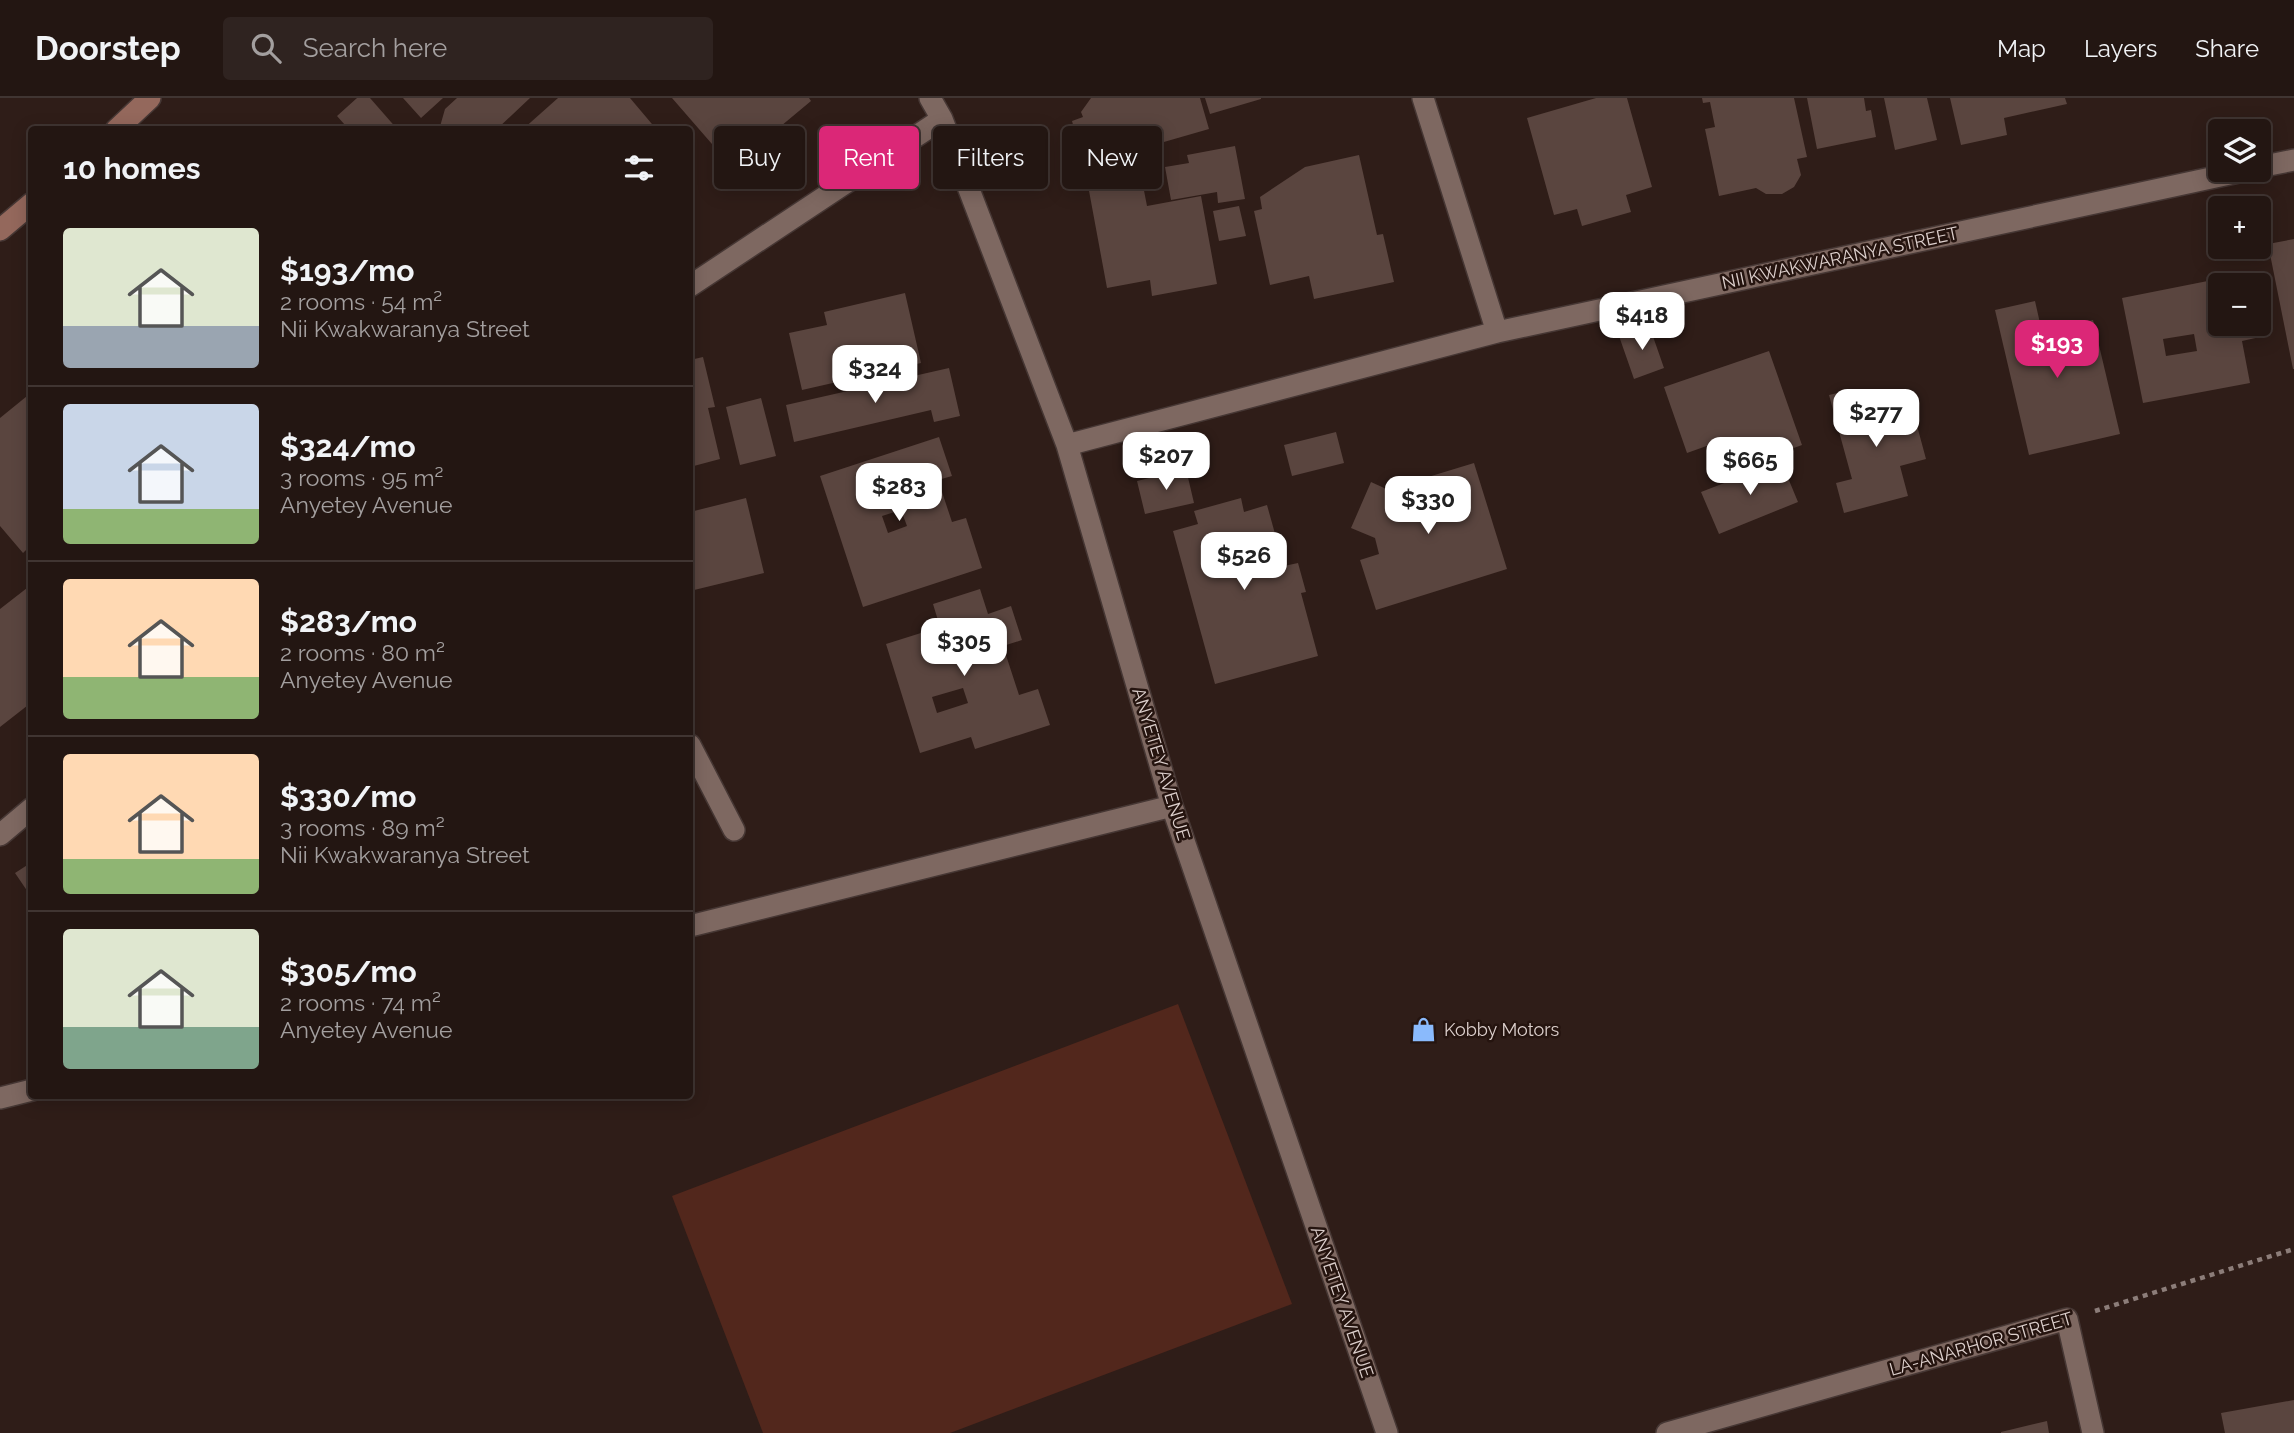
<!DOCTYPE html>
<html lang="en">
<head>
<meta charset="utf-8">
<style>
	:root { --surface:#231612; --page:#2f2320; --text:#f1f3f6; --muted:#a39f9f; --line:#403532; --accent:#db2777 }
	body { margin:0; font-family:Raleway,sans-serif; background:var(--page); color:var(--text); height:100vh; display:flex; flex-direction:column; font-size:26px; white-space:nowrap }
	* { box-sizing:border-box; margin:0 }
	p { font-size:23px; color:var(--muted) }
	.icon { flex:none; width:38px; height:38px; fill:none; stroke:currentColor; stroke-width:2; stroke-linecap:round; stroke-linejoin:round }
	.map { position:relative; flex:1; overflow:hidden }
	.side { position:absolute; left:28px; top:28px; width:665px; height:973px; display:flex; flex-direction:column; background:var(--surface); border-radius:7px; box-shadow:0 4px 18px #0003,0 0 0 2px var(--line) }
	.side>* { flex:none }
	.guide { position:absolute; left:714px; top:28px; width:665px; height:63px; display:flex; gap:14px }
	.fabs { position:absolute; left:2208px; top:21px; display:grid; gap:14px }
	.fabs a { display:grid; place-items:center; width:63px; height:63px; border-radius:7px; background:var(--surface); box-shadow:0 4px 18px #0003,0 0 0 2px var(--line); font-size:35px }
	.price { position:absolute; translate:-50% -60px; padding:0 16px; border-radius:14px; background:#fff; color:#222; font-size:23px; line-height:46px; filter:drop-shadow(0 2px 4px #0008) }
	.price::after { content:''; position:absolute; left:50%; top:42px; width:21px; height:16px; margin-left:-10px; background:inherit; clip-path:polygon(0 0,100% 0,50% 100%) }
	.price.on { background:var(--accent); color:#fff }
	ul { padding:0; list-style:none }
	li { display:flex; align-items:center; gap:21px; height:175px; padding:0 35px }
	li+li { border-top:2px solid var(--line) }
	li span { display:grid; place-items:center; flex:none; width:196px; height:140px; border-radius:7px; color:#555 }
	li>.icon { margin-inline-start:auto }
	span .icon { width:84px; height:84px; fill:#fffc; stroke-width:1 }
	li b { font-size:30px }
	h2 { display:flex; justify-content:space-between; align-items:center; height:84px; padding:0 35px; font-size:30px }
	.chip { padding:0 24px; border-radius:7px; background:var(--surface); box-shadow:0 4px 18px #0003,0 0 0 2px var(--line); font-size:24px; line-height:63px }
	.chip.on { background:var(--accent); color:#fff }
	header { display:flex; align-items:center; gap:42px; box-sizing:border-box; height:98px; padding:0 35px; background:var(--surface); border-bottom:2px solid var(--line) }
	header strong { font-size:33px }
	nav { display:flex; gap:38px; margin-inline-start:auto; font-size:24px }
	.search { width:490px; height:63px; background:var(--page); display:flex; align-items:center; gap:18px; box-sizing:border-box; padding:0 24px; border-radius:7px; color:var(--muted); font-size:26px }
	.map>svg:first-child { display:block }
	.green { fill:#52271c }
	.building { fill:#5a453f; fill-rule:evenodd }
	.lines { fill:none; stroke-linecap:round; stroke-linejoin:round }
	.street-casing { stroke:#463734; stroke-width:24 }
	.secondary-casing { stroke:#463734; stroke-width:24 }
	.path { stroke:#8c7d79; stroke-width:4.5; stroke-dasharray:5 5; stroke-linecap:butt }
	.street { stroke:#7e6861; stroke-width:21 }
	.secondary { stroke:#94685c; stroke-width:21 }
	.labels { text-anchor:middle; stroke-width:5; stroke-linejoin:round; paint-order:stroke }
	.street-label { font-size:18px; fill:#dccfcc; stroke:#25140f }
	.poi-label { font-size:18px; fill:#dccfcc; stroke:#25140f; text-anchor:start }
</style>
</head>
<body>
<header>
<strong>Doorstep</strong>
<div class="search"><svg class="icon" aria-label="search" viewBox="0 0 24 24"><circle cx="10" cy="10" r="6"/><path d="M15 15l6 6"/></svg>Search here</div>
<nav><a>Map</a><a>Layers</a><a>Share</a></nav>
</header>
<div class="map">
<svg width="2294" height="1335" viewBox="0 0 2294 1335">
	<rect width="100%" height="100%" fill="#2f1d18"/>
	<path class="green" d="M1178,906L1292,1206L950,1335H763L672,1098Z"/>
	<path class="building" d="M357,0H370L398,32H340L345,27L337,18Z
		M403,0H443L421,20Z
		M457,0H530L496,32H439L445,11Z
		M558,0H630L657,32H522Z
		M672,0H809L811,3L763,43L769,50L738,76Z
		M1091,0H1200L1209,31L1084,67L1072,23L1083,19L1081,14Z
		M1205,0H1261V1L1210,16Z
		M1596,0H1627L1652,89L1626,97L1631,114L1582,128L1577,111L1554,117L1527,20Z
		M1702,0H1794L1807,59L1797,61L1801,77L1794,89L1782,96H1766L1756,90L1719,98L1705,31L1715,29L1710,4L1703,5Z
		M1807,0H1864L1866,13L1871,12L1876,39L1817,51Z
		M1884,0H1927L1937,42L1895,52Z
		M1950,0H2065L2067,6L2004,20L2007,37L1961,47Z
		M1235,48L1245,101L1218,105L1217,94L1171,102L1165,69L1189,65L1187,57Z
		M1359,57L1377,137L1383,136L1394,184L1314,201L1309,178L1270,187L1254,113L1262,111L1260,99L1305,69Z
		M1140,72L1147,108L1201,98L1217,186L1152,198L1150,182L1107,190L1087,82Z
		M1239,108L1246,138L1219,143L1213,113Z
		M2294,141V271H2293L2268,146Z
		M2248,175L2250,187H2221V213L2207,216L2209,230L2230,226H2257L2260,239L2242,243L2250,285L2143,305L2122,200ZM2194,236L2197,253L2166,258L2163,241Z
		M905,195L921,265L802,292L789,235L827,227L824,214Z
		M2035,203L2042,234L2093,222L2120,336L2029,357L1995,212Z
		M1649,227L1664,270L1634,281L1619,238Z
		M1769,253L1802,347L1739,370L1729,340L1687,355L1664,289Z
		M703,259L715,309L708,310L720,361L690,369V262Z
		M949,270L960,318L934,324L931,312L794,344L786,307Z
		M1854,291L1859,311L1909,298L1926,361L1900,368L1908,398L1844,415L1836,385L1852,381L1829,297Z
		M32,294V446L23,455L0,428V320Z
		M761,300L776,358L740,367L726,309Z
		M1336,334L1344,365L1292,378L1284,347Z
		M939,339L952,378L938,382L952,424L966,420L982,470L863,509L820,378ZM901,412L907,428L888,435L882,418Z
		M1781,363L1798,404L1719,436L1701,394Z
		M1474,365L1507,471L1376,512L1360,462L1379,456L1375,440L1351,430L1371,384L1393,394L1392,390Z
		M1186,371L1194,405L1145,416L1137,383Z
		M746,400L764,475L690,493V414Z
		M1241,400L1244,414L1267,407L1284,468L1298,465L1306,494L1301,495L1318,558L1215,586L1173,433L1198,426L1194,413Z
		M27,490L32,496V604L0,629V511Z
		M980,491L988,516L1011,508L1022,542L1003,548L1019,597L1038,591L1050,627L975,651L971,639L920,655L886,546L940,529L933,506ZM963,590L968,605L937,615L932,599Z
		M32,764V800L15,775Z
		M2294,1302V1335H2225L2221,1315Z
		M2047,1323L2049,1335H2001V1334Z"/>
	<g class="lines">
		<defs>
			<path id="street" d="M930,0L942,21L1067,347L1172,708L1387,1335
				M1423,0L1497,234
				M2259,69L2294,62
				M690,188L942,21
				M1067,347L1497,234L2248,72
				M690,647L734,732
				M0,737L32,710
				M690,828L1172,708
				M0,1000L32,992
				M1667,1335L2067,1221L2093,1335"/>
			<path id="secondary" d="M116,32L150,0
				M0,132L32,105"/>
		</defs>
		<use href="#street" class="street-casing"/>
		<use href="#secondary" class="secondary-casing"/>
		<path class="path" d="M2095,1213L2294,1151"/>
		<use href="#street" class="street"/>
		<use href="#secondary" class="secondary"/>
	</g>
	<defs>
		<symbol id="shop-bare" viewBox="-9 -9 18 18"><path d="M-5-2.5h2.3a2.7 3.5 0 0 1 5.4 0H5L5.5 6h-11ZM-1.5-2.5h3a1.5 2.3 0 0 0-3 0Z" fill="#8abafc" stroke="#25140f" stroke-width="2.5" paint-order="stroke"/></symbol>
	</defs>
	<g fill-rule="evenodd">
		<use href="#shop-bare" x="1406" y="914" width="35" height="35"/>
	</g>
	<g class="labels">
		<g class="street-label">
			<text transform="translate(1840 160) rotate(-12)" y="6">NII KWAKWARANYA STREET</text>
			<text transform="translate(1161 666) rotate(73)" y="6">ANYETEY AVENUE</text>
			<text transform="translate(1342 1204) rotate(71)" y="6">ANYETEY AVENUE</text>
			<text transform="translate(1981 1246) rotate(-16)" y="6">LA-ANARHOR STREET</text>
		</g>
		<g class="poi-label">
			<text x="1444" y="938">Kobby Motors</text>
		</g>
	</g>
</svg>
<div class="fabs">
<a><svg class="icon" aria-label="layers" viewBox="0 0 24 24"><path d="M12 4l9 5-9 5-9-5zM3 14l9 5 9-5"/></svg></a>
<a>+</a>
<a>−</a>
</div>
<b class="price" style="left:1642px;top:254px">$418</b>
<b class="price on" style="left:2057px;top:282px">$193</b>
<b class="price" style="left:875px;top:307px">$324</b>
<b class="price" style="left:1876px;top:351px">$277</b>
<b class="price" style="left:1166px;top:394px">$207</b>
<b class="price" style="left:1750px;top:399px">$665</b>
<b class="price" style="left:899px;top:425px">$283</b>
<b class="price" style="left:1428px;top:438px">$330</b>
<b class="price" style="left:1244px;top:494px">$526</b>
<b class="price" style="left:964px;top:580px">$305</b>
<div class="guide">
<a class="chip">Buy</a>
<a class="chip on">Rent</a>
<a class="chip">Filters</a>
<a class="chip">New</a>
</div>
<section class="side">
<h2>10 homes<svg class="icon" aria-label="filters" viewBox="0 0 24 24"><path d="M4 7h16M4 17h16"/><circle cx="9" cy="7" r="2"/><circle cx="15" cy="17" r="2"/></svg></h2>
<ul>
<li><span style="background:linear-gradient(#dfe7d0 70%,#9aa5b1 0)"><svg class="icon" aria-label="home" viewBox="0 0 24 24"><path d="M3 11l9-7 9 7M6 9v11h12V9"/></svg></span><div><b>$193/mo</b><p>2 rooms · 54 m²</p><p>Nii Kwakwaranya Street</p></div></li>
<li><span style="background:linear-gradient(#c9d6e8 75%,#8fb573 0)"><svg class="icon" aria-label="home" viewBox="0 0 24 24"><path d="M3 11l9-7 9 7M6 9v11h12V9"/></svg></span><div><b>$324/mo</b><p>3 rooms · 95 m²</p><p>Anyetey Avenue</p></div></li>
<li><span style="background:linear-gradient(#ffd9b3 70%,#8fb573 0)"><svg class="icon" aria-label="home" viewBox="0 0 24 24"><path d="M3 11l9-7 9 7M6 9v11h12V9"/></svg></span><div><b>$283/mo</b><p>2 rooms · 80 m²</p><p>Anyetey Avenue</p></div></li>
<li><span style="background:linear-gradient(#ffd9b3 75%,#8fb573 0)"><svg class="icon" aria-label="home" viewBox="0 0 24 24"><path d="M3 11l9-7 9 7M6 9v11h12V9"/></svg></span><div><b>$330/mo</b><p>3 rooms · 89 m²</p><p>Nii Kwakwaranya Street</p></div></li>
<li><span style="background:linear-gradient(#dfe7d0 70%,#7fa58c 0)"><svg class="icon" aria-label="home" viewBox="0 0 24 24"><path d="M3 11l9-7 9 7M6 9v11h12V9"/></svg></span><div><b>$305/mo</b><p>2 rooms · 74 m²</p><p>Anyetey Avenue</p></div></li>
</ul>
</section>
</div>
</body>
</html>
